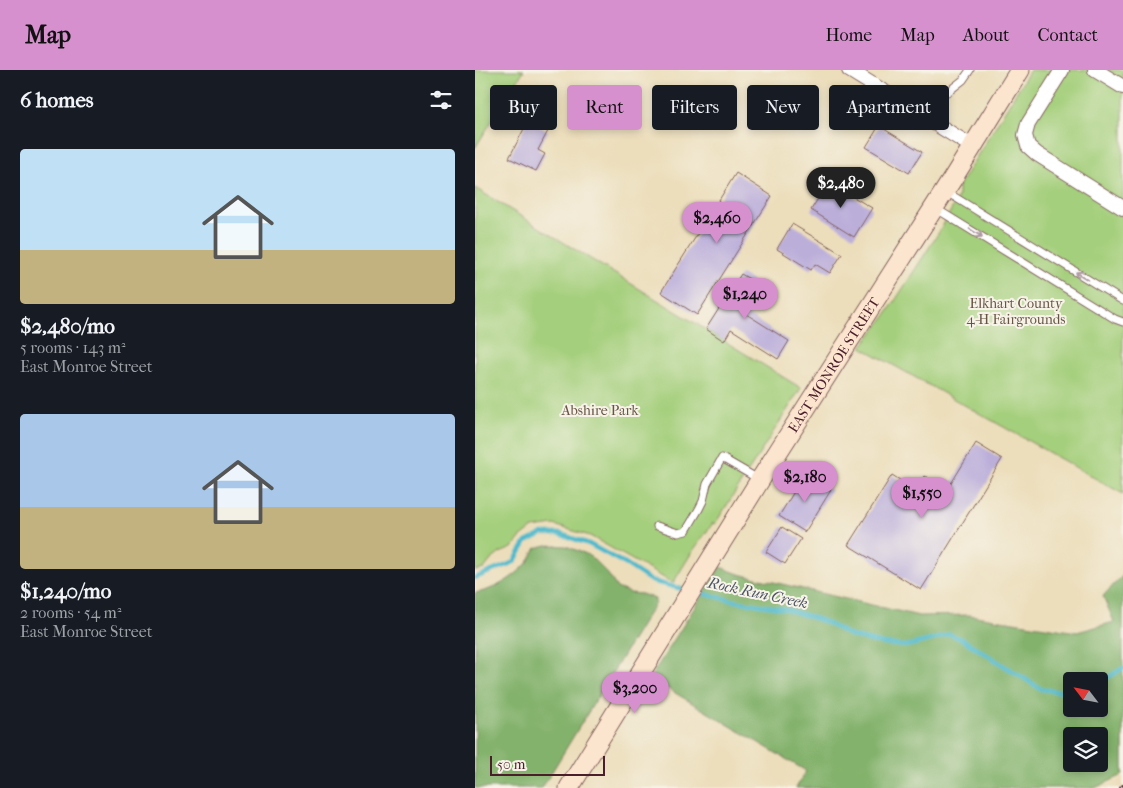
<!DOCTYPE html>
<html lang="en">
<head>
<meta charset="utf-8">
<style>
	:root { --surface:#171b24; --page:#20242c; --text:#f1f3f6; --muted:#9ea1a6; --accent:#d690ce }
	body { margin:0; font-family:"IM FELL French Canon",serif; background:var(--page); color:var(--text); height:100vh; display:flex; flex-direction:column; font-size:19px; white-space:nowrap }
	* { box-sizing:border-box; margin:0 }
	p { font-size:16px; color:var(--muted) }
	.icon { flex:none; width:28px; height:28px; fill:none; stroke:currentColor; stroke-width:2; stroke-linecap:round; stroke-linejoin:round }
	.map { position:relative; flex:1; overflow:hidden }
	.details { display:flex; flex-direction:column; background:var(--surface); width:475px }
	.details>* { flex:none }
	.guide { position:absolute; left:15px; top:15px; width:475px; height:45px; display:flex; gap:10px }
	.needle { width:32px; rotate:302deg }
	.fabs { position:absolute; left:588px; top:602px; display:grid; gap:10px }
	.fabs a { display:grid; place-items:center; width:45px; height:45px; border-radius:5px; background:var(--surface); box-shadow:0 2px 8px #0003; font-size:25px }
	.scale { position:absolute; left:15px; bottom:12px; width:115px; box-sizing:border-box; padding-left:5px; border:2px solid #4a1f2b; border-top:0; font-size:14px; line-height:18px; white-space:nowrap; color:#4a1f2b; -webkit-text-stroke:4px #f7f3e8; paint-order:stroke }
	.price { position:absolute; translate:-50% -42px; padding:0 11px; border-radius:18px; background:var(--accent); color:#111; font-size:16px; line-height:32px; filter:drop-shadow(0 1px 2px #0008) }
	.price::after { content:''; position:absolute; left:50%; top:30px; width:15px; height:11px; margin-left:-8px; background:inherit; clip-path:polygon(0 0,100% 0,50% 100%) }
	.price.active { background:#222; color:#fff }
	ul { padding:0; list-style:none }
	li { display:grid; align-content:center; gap:10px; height:265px; padding:0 20px }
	li span { display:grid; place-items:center; height:155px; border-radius:5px; color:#555 }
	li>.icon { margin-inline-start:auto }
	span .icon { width:90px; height:90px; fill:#fffc; stroke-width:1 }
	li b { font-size:21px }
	h2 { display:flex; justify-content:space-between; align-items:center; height:60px; padding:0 20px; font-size:21px }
	.tag { padding:0 18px; border-radius:5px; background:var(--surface); box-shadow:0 2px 8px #0003; font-size:18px; line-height:45px }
	.tag.active { background:var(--accent); color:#111 }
	header { display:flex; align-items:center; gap:30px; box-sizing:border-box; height:70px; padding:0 25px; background:var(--accent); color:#111 }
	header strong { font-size:24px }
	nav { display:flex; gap:28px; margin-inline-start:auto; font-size:18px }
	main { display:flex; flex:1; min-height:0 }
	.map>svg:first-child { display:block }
	.green { fill:#a4cf7c; stroke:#777754 }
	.forest { fill:#83b26c; stroke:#66684c; fill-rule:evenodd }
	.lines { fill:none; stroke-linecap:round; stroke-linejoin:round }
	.stream { stroke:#4fbacc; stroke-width:4.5 }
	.building { fill:#bbafda }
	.lane-casing { stroke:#83625d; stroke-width:9 }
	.street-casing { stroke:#83625d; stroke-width:16 }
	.secondary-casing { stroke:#83625d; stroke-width:21 }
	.lane { stroke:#fff; stroke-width:7 }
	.street { stroke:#fff; stroke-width:14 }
	.secondary { stroke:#fce5cf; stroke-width:19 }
	.rail-casing { stroke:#4a1f2b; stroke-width:5.5 }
	.rail { stroke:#f7f3e8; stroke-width:4; stroke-dasharray:11; stroke-linecap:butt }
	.oneway { stroke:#ae9aa0 }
	.labels { text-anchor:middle; stroke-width:4; stroke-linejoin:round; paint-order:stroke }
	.park-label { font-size:14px; fill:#655443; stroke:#f7f3e8 }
	.street-label { font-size:14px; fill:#4a1f2b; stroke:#f7f3e8 }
	.water-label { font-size:15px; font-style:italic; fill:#4c5563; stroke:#f7f3e8 }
</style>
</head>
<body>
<header>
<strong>Map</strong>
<nav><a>Home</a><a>Map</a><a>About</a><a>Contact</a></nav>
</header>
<main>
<section class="details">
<h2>6 homes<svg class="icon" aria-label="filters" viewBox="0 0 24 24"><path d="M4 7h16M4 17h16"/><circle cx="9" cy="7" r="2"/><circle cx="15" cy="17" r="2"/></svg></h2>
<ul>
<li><span style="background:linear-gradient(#bfe0f5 65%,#c2b280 0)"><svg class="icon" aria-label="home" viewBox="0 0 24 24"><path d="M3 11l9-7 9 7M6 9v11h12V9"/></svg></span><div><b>$2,480/mo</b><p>5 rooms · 143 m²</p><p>East Monroe Street</p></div></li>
<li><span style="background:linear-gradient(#a9c7e8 60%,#c2b280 0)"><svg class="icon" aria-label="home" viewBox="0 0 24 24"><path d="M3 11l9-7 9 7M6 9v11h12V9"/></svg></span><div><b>$1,240/mo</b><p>2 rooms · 54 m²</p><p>East Monroe Street</p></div></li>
</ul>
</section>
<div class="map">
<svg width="648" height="718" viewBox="0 0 648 718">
	<rect width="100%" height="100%" fill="#f7f3e8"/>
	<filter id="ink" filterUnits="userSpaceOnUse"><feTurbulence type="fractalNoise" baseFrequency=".02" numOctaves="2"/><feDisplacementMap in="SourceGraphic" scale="10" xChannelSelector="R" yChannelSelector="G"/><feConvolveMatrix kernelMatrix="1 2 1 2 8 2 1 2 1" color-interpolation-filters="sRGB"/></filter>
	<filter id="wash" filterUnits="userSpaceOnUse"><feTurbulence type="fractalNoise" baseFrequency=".0096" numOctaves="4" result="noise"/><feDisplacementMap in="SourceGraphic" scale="20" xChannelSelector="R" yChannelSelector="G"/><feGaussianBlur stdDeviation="1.12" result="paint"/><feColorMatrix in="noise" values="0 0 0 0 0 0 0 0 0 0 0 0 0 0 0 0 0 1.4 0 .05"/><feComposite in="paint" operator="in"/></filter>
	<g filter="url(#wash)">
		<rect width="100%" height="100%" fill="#ecdebb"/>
		<path class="green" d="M0,0H49L0,78Z
			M555,0H648V424L386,277L409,248L466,159L483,127V117Z
			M0,118L326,318L240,454L238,453L217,482L198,513L115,466L79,455L58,458L45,468L37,478L25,483L15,491L9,499L0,501Z"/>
		<path class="forest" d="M71,475L91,476L114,485L133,504L142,518L155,523L167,524L180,529V533L67,718H0V523C20,520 40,507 53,492C56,488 58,482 61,478Z
			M245,497L264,504L444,546L494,545L602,562L639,552L628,526L648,505V705L620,718H321L331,701L175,608ZM596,611H624V639H596ZM596,666H624V694H596Z"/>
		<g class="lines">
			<path class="stream" d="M0,508L39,492L51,472L67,464H85L114,474L152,495L176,511L211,520
				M221,522L260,531L311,539L348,551L376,566L408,574L431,576L460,569L474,564L487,569L566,619L587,622L596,620
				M624,613L648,598"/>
		</g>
		<g id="blocks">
			<path class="building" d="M53,51L73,61L63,80L70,84L61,101L34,88Z
				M404,56L447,82L434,103L391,77Z
				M261,103L297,126L222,245L186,222Z
				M341,107L351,112L343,125L334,119Z
				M353,112L397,138L379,167L336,140Z
				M317,154L367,184L355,203L340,194L336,200L302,179Z
				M266,204L285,215L268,242L314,271L303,289L256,259L249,271L231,259Z
				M501,373L527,389L446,520L373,475L417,405L441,420L450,406L472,420Z
				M330,404L356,420L330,462L304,446Z
				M307,457L326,469L310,494L291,482Z"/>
		</g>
	</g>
	<g filter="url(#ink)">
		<use href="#blocks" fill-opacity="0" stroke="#83625d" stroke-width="1"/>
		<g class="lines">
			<defs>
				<path id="lane" d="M437,39L474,21L488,10L495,0
					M470,121L648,231
					M460,138L640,249L648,252
					M182,456L203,463L211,461L224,439L228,431L232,414L247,388L285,410"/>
				<path id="street" d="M374,0L498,77
					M587,0L553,54L550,65L553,76L562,84L648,138
					M620,0L648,17"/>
				<g id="secondary">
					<path id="s1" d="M94,718L285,410L478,108L545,0"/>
				</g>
			</defs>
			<use href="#lane" class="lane-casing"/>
			<use href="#street" class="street-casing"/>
			<use href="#secondary" class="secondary-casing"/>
			<use href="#lane" class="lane"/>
			<use href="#street" class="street"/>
			<use href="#secondary" class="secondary"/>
			<defs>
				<path id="rail" d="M647,718L648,717"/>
			</defs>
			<use href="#rail" class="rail-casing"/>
			<use href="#rail" class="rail"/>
		</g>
		<defs><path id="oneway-shaft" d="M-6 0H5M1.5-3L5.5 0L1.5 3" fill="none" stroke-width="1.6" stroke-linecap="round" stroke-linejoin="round" transform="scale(1.25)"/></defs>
		<g class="oneway">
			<use href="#oneway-shaft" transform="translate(501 163) rotate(32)"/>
			<use href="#oneway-shaft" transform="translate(607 206) rotate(-148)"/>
		</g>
	</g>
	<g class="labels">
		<g class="park-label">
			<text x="541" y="238">Elkhart County<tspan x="541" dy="16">4-H Fairgrounds</tspan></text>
			<text x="125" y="345">Abshire Park</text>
		</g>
		<g class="street-label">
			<text dy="5" stroke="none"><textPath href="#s1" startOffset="499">EAST MONROE STREET</textPath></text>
		</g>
		<g class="water-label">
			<text transform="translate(283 523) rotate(12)" y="5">Rock Run Creek</text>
		</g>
	</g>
</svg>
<div class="fabs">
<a><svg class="needle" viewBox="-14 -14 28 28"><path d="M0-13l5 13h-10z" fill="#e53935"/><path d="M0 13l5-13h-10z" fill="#9ea1a6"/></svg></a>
<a><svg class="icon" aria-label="layers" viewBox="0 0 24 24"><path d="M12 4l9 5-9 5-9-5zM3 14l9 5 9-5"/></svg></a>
</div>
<div class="scale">50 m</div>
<b class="price active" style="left:366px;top:139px">$2,480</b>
<b class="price" style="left:242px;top:174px">$2,460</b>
<b class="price" style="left:270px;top:250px">$1,240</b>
<b class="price" style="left:330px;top:433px">$2,180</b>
<b class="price" style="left:447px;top:449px">$1,550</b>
<b class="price" style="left:160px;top:644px">$3,200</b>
<div class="guide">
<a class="tag">Buy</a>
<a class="tag active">Rent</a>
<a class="tag">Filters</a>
<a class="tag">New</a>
<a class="tag">Apartment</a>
</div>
</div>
</main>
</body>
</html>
